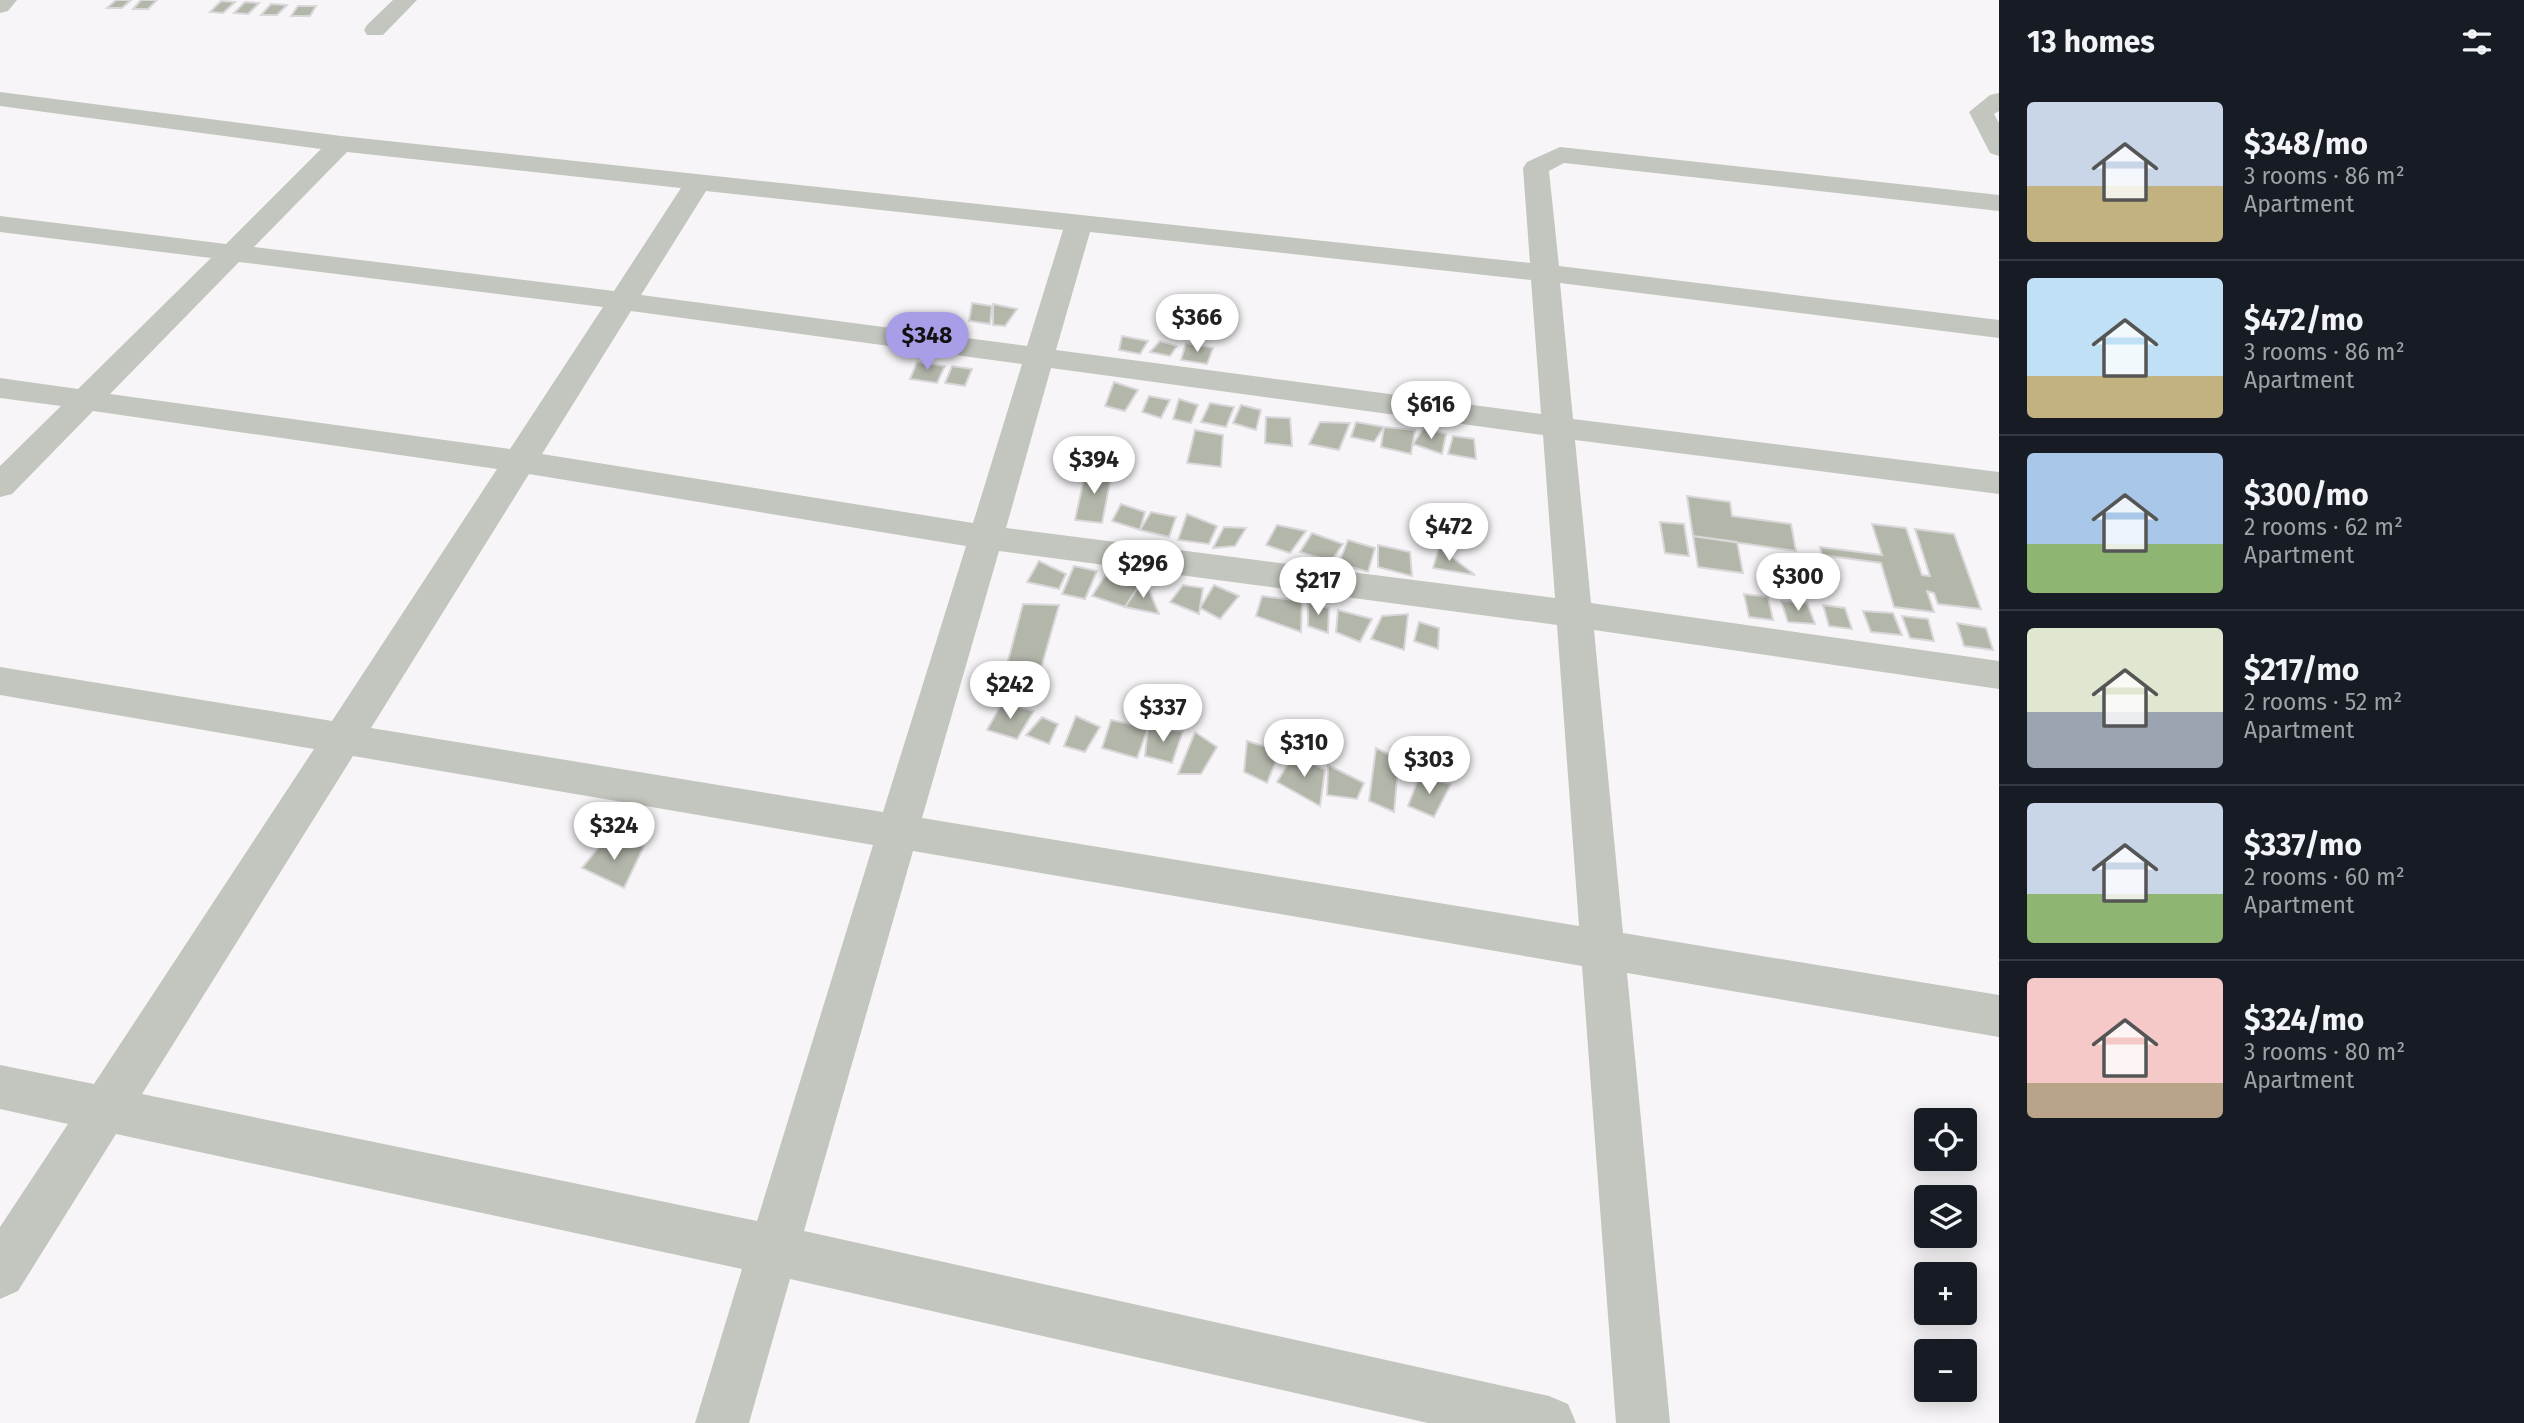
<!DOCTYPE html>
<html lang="en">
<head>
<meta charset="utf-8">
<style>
	:root { --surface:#171b24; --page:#242831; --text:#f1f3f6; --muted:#9ea1a6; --line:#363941; --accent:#a89ee8 }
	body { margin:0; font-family:"Fira Sans",sans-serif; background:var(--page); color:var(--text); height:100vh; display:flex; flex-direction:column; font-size:26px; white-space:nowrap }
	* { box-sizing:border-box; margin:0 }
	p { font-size:23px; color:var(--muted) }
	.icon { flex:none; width:38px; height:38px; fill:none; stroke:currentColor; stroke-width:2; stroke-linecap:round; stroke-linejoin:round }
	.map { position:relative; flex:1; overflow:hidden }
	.sheet { display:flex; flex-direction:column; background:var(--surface); width:525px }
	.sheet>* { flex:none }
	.controls { position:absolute; left:1914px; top:1108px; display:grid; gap:14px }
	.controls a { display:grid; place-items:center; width:63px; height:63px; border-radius:7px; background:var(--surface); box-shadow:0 4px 18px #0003; font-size:35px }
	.price { position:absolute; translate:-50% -60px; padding:0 16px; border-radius:24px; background:#fff; color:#222; font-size:23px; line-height:46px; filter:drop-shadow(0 2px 4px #0008) }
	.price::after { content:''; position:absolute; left:50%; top:42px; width:21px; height:16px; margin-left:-10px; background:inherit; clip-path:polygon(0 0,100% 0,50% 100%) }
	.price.active { background:var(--accent); color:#111 }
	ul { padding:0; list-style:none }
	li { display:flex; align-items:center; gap:21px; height:175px; padding:0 28px }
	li+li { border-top:2px solid var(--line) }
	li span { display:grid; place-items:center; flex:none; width:196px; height:140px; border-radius:7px; color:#555 }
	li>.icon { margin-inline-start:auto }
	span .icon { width:84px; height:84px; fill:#fffc; stroke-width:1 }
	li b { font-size:30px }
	h2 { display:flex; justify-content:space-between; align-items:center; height:84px; padding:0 28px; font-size:30px }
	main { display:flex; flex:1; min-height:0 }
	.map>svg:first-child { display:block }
	.building { fill:#b3b7aa; stroke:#d9d7d9; stroke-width:2 }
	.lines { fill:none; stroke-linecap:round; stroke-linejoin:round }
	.street { fill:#c3c6be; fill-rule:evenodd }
</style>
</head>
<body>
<main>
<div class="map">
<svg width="1999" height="1423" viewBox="0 0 1999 1423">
	<rect width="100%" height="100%" fill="#f7f5f7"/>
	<path class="building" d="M116,0H131L122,8H107Z
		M141,0H157L148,9H133Z
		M221,1L235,2L223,13L210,12Z
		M245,2L259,3L248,14L234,13Z
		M271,4L287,5L277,15H261Z
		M298,6H316L310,16H291Z
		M972,303L992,306L990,324L969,321Z
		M993,304L1017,309L1005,326L993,325Z
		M1122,336L1148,341L1140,354L1119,350Z
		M1160,341L1177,346L1170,356L1150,352Z
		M1186,343L1213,348L1207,364L1181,360Z
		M917,362L945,366L937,383L910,379Z
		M952,366L972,369L965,386L945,383Z
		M1114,382L1138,390L1125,411L1105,406Z
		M1149,396L1170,400L1161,418L1142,412Z
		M1179,399L1198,405L1191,423L1173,419Z
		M1210,403L1234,407L1226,427L1201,422Z
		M1241,405L1261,410L1256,430L1233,423Z
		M1266,417L1290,418L1292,446L1265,443Z
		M1320,422L1350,423L1339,450L1309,444Z
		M1356,422L1384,427L1374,442L1351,437Z
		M1384,427L1415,430L1411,454L1381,447Z
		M1424,428L1446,434L1442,454L1413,444Z
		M1195,430L1223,435L1221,467L1187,463Z
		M1453,436L1474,439L1476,459L1448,454Z
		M1086,469L1112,472L1102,523L1075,520Z
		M1687,496L1730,502L1732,516L1791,524L1796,551L1693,536Z
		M1121,504L1145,512L1140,530L1112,521Z
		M1151,512L1176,517L1169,537L1140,530Z
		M1187,514L1217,526L1209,544L1178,540Z
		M1660,522L1684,524L1689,556L1665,553Z
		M1872,524L1906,528L1922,575L1930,576L1915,529L1954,534L1981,609L1938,604L1934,593L1927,591L1934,612L1894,607L1881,563L1822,555L1820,547L1882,555Z
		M1277,525L1306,531L1290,553L1266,545Z
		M1224,527L1246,528L1235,546L1213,548Z
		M1312,533L1343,544L1331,561L1300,552Z
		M1693,536L1737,542L1743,573L1698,567Z
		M1348,540L1375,548L1368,572L1339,563Z
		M1378,545L1410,552L1412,576L1378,567Z
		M1439,547L1475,575L1433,568Z
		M1039,561L1066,574L1059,589L1027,582Z
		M1074,566L1097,571L1085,599L1062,594Z
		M1110,568L1144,578L1125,607L1092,596Z
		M1144,578L1159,614L1125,607Z
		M1183,585L1203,588L1199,614L1170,602Z
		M1214,585L1239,596L1220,619L1200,608Z
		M1744,594L1768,597L1773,620L1749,617Z
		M1262,596L1302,601L1301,632L1256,616Z
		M1781,601L1807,603L1815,624L1788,622Z
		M1308,603L1329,608L1328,633L1308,626Z
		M1023,604L1059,605L1034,693L999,695Z
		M1823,605L1845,608L1852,629L1829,626Z
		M1338,610L1372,619L1360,642L1336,632Z
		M1863,611L1893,613L1902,635L1871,632Z
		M1408,614L1404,650L1371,639L1382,616Z
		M1902,616L1928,619L1934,641L1910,638Z
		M1419,622L1439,628L1438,649L1414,641Z
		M1957,623L1986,628L1993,650L1964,646Z
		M1002,703L1034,711L1017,739L987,730Z
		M1076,716L1100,727L1085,752L1064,746Z
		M1042,717L1058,724L1049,744L1026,735Z
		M1111,720L1148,728L1137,758L1102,748Z
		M1148,728L1183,731L1172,763L1145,756Z
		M1195,732L1217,747L1201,774H1178Z
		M1247,741L1280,751L1267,783L1244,772Z
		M1376,748L1399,759L1394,812L1369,801Z
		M1294,754L1325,770L1320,806L1277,782Z
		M1328,765L1364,783L1357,799L1327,795Z
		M1419,777L1451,784L1434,817L1408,806Z
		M603,842L644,846L624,888L582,868Z"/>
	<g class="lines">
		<path class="street" d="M0,0H17L8,11L0,13Z
			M393,0H417L383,35H367L364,30L367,25Z
			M0,92L341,136L1530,263L1523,168L1527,162L1560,147L1999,195V211L1564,163L1549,171L1559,266L1999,320V338L1560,283L1573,419L1999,472V494L1575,440L1591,603L1999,661V689L1594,630L1623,933L1999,995V1037L1627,973L1670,1423H1616L1582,966L913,851L804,1231L1549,1396L1568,1404L1576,1423H1428L790,1279L749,1423H695L742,1269L116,1134L18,1291L0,1299V1227L68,1124L0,1109V1065L94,1084L314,749L0,695V667L332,721L497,469L93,411L12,494L0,497V466L61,406L0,398V378L78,389L211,258L0,232V216L226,244L321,149L0,106ZM347,152L681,188L614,291L254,247ZM706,191L1063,230L1027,346L641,295ZM1090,232L1531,280L1541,414L1056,350ZM239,262L603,307L510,449L110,394ZM631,311L1022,364L973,523L542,454ZM1051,368L1543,435L1555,598L1006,528ZM529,474L966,546L883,812L371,728ZM999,551L1557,625L1579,926L922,818ZM353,756L873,845L757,1221L142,1094Z
			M1999,93V111L1994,114L1999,123V156L1990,153L1969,112L1990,95Z"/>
	</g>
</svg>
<div class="controls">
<a><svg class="icon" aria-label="locate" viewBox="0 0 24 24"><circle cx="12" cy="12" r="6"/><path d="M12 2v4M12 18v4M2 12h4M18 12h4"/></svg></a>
<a><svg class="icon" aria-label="layers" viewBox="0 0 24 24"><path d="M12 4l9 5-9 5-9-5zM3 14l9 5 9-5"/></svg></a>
<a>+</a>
<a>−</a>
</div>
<b class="price" style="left:1197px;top:354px">$366</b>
<b class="price active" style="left:927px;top:372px">$348</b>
<b class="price" style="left:1431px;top:441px">$616</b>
<b class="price" style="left:1094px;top:496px">$394</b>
<b class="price" style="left:1449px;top:563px">$472</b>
<b class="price" style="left:1143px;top:600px">$296</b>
<b class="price" style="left:1798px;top:613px">$300</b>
<b class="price" style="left:1318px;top:617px">$217</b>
<b class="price" style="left:1010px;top:721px">$242</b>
<b class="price" style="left:1163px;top:744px">$337</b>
<b class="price" style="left:1304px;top:779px">$310</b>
<b class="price" style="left:1429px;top:796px">$303</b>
<b class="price" style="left:614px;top:862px">$324</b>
</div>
<section class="sheet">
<h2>13 homes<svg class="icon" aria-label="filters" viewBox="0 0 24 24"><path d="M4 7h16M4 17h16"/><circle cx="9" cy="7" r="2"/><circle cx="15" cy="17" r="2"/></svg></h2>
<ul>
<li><span style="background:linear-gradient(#c9d6e8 60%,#c2b280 0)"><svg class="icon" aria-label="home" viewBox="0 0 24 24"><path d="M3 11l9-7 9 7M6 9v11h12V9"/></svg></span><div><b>$348/mo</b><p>3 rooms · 86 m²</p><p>Apartment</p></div></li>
<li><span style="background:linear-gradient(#bfe0f5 70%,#c2b280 0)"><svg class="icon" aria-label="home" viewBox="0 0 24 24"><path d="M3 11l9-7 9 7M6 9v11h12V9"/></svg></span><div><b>$472/mo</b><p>3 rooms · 86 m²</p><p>Apartment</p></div></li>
<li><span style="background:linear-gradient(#a9c7e8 65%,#8fb573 0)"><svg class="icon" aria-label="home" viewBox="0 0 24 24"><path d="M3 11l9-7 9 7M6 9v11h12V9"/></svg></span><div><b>$300/mo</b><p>2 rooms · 62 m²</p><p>Apartment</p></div></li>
<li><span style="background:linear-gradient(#dfe7d0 60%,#9aa5b1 0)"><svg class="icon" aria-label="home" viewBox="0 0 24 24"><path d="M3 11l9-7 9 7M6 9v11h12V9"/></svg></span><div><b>$217/mo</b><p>2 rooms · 52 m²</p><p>Apartment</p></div></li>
<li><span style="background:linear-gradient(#c9d6e8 65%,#8fb573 0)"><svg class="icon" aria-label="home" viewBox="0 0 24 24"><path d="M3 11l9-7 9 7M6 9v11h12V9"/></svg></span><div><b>$337/mo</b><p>2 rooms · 60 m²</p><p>Apartment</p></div></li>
<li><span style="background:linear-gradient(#f6c9c9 75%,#b9a48a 0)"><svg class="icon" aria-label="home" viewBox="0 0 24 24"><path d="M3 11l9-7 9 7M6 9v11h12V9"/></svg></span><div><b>$324/mo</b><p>3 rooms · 80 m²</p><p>Apartment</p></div></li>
</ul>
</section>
</main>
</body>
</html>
